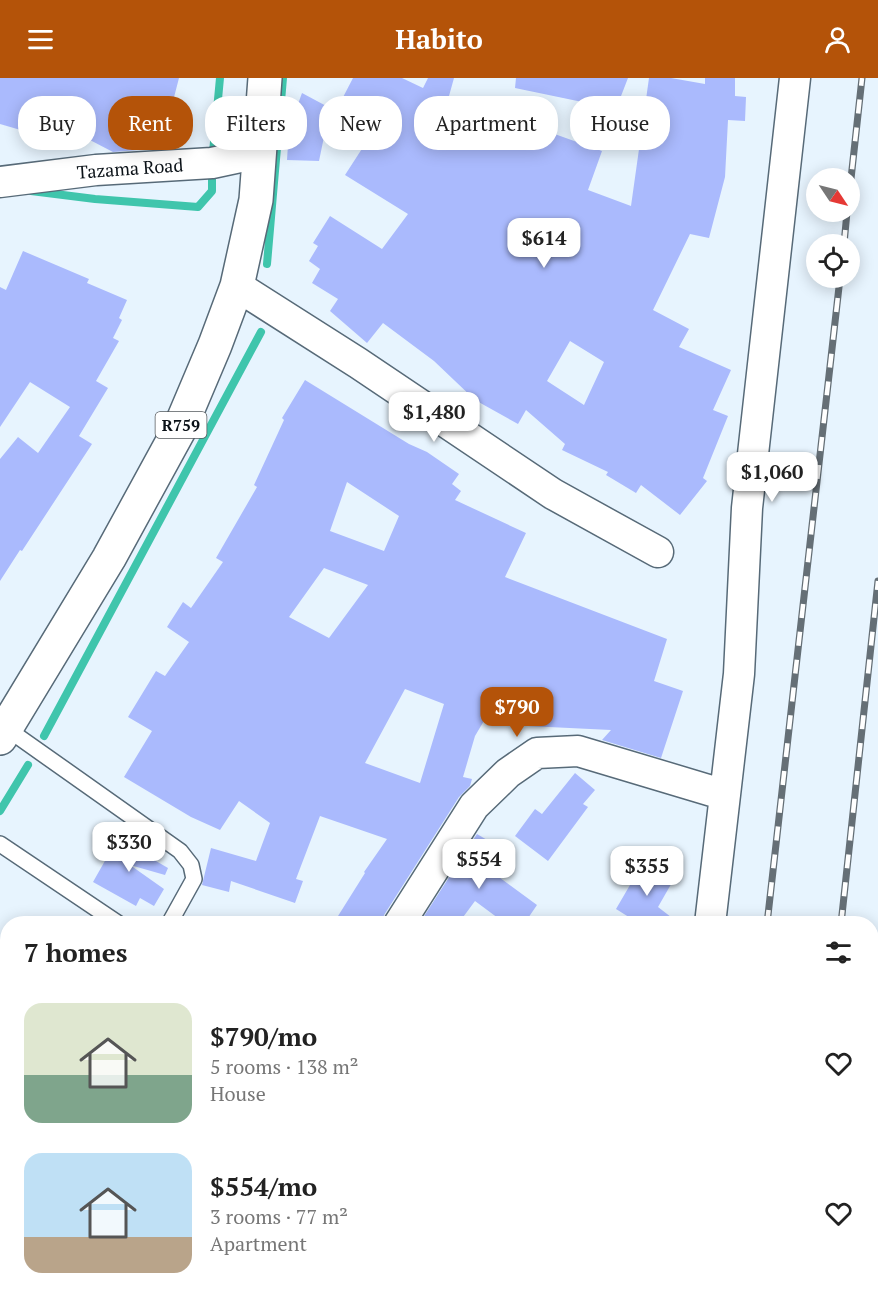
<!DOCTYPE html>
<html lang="en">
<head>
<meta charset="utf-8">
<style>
	:root { --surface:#fff; --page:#f2f2f2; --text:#222; --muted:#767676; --accent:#b45309 }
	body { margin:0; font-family:"PT Serif",serif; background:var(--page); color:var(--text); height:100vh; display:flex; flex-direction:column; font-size:22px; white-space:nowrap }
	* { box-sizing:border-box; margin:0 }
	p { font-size:20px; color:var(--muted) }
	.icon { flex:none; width:33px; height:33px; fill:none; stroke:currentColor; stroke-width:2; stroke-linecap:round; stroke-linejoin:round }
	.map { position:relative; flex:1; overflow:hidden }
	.panel { position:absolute; left:0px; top:838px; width:879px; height:386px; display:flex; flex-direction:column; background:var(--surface); border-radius:24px 24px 0 0; box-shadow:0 3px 15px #0003 }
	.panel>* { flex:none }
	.banner { position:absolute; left:18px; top:18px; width:843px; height:54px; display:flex; gap:12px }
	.needle { width:39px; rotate:125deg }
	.tools { position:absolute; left:806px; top:90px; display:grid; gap:12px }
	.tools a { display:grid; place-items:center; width:54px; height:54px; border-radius:50%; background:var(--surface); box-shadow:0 3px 15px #0003; font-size:30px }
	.price { position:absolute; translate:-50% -51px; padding:0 14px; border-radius:12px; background:#fff; color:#222; font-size:20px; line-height:39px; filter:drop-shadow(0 2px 3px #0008) }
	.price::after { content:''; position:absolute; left:50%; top:36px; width:18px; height:14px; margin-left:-9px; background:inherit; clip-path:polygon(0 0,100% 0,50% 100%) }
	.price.current { background:var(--accent); color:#fff }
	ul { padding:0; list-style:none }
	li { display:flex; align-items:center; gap:18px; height:150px; padding:0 24px }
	li span { display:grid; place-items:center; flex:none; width:168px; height:120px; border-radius:18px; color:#555 }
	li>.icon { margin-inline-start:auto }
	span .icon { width:72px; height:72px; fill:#fffc; stroke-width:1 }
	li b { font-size:26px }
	h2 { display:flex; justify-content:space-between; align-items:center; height:72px; padding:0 24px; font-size:26px }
	.pill { padding:0 21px; border-radius:24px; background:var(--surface); box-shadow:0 3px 15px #0003; font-size:21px; line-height:54px }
	.pill.current { background:var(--accent); color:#fff }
	header { display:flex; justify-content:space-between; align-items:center; height:78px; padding:0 24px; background:var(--accent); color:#fff; font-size:27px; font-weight:600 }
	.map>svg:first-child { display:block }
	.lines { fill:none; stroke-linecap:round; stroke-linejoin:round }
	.stream { stroke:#3fc5ac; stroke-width:8 }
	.building { fill:#aabafd; fill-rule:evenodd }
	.service-casing { stroke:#576a78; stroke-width:18 }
	.minor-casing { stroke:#576a78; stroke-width:33 }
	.primary-casing { stroke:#576a78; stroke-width:36 }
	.service { stroke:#fff; stroke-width:15 }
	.minor { stroke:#fff; stroke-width:30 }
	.primary { stroke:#fff; stroke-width:33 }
	.rail-casing { stroke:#656f76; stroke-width:7 }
	.rail { stroke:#fff; stroke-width:4.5; stroke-dasharray:14; stroke-linecap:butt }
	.labels { text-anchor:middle; stroke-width:4.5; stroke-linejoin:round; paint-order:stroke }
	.shield { fill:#fff; stroke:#54595d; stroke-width:1.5 }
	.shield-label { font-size:16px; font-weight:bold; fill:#0b1218 }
	.street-label { font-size:18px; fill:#0b1218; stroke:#fff }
</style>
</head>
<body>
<header><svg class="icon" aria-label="menu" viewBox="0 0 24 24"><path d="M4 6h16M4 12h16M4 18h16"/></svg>Habito<svg class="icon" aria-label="person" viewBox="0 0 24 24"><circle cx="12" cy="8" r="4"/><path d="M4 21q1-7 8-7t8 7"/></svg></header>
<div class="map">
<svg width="878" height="1223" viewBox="0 0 878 1223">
	<rect width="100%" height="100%" fill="#e7f4fe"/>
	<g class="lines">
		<path class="stream" d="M31,113L95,121L198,129L212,113V85L220,0
			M267,186L283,0
			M44,658L261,254
			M0,733L28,687"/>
	</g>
	<path class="building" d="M0,0H179L165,54L149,50L138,72L113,74L88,61L87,63L28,41L24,53L0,46Z
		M353,0H402L423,10L428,0H454L449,18L602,73L588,112L631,128L649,0H671L705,6V0H735V18L746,19L745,43L728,42L725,99L709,160L690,156L653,232L689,251L679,269L731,292L713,332L728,338L703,400L707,403L680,437L641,407L636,415L606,397L608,394L562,372L565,366L526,332L518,346L475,322L434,283L383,245L367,265L330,233L338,221L312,205L320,191L309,183L318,168L313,165L330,138L382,171L408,136L345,97L378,46L339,27ZM570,263L604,284L584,327L547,303Z
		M516,0H628L616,31L515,10Z
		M302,15L330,30L319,83L287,82L289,51Z
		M23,173L89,201L87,205L127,222L119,240L122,242L113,260L119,263L96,303L108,310L79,358L92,366L22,473L20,472L0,503V381L18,359L38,375L70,329L30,304L0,349V209L6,212Z
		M305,302L409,366L427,374L459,396L452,406L461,413L455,422L526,455L505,499L667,561L654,603L683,613L661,680L602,662L611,652L528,648L488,636L475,658L463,699L472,701L470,708L459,719L384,837L382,846H333L365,795L364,794L387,761L320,738L296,801L303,803L295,825L231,803L229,814L202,807L211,770L256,783L270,745L239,723L220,752L191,739L124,699L152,653L128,639L156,593L165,598L189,564L167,549L183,524L191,530L223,484L216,480L257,409L254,407L284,342L282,340ZM347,404L399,438L384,473L330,453ZM324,490L368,507L329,560L289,539ZM405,611L444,626L420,705L365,685Z
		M575,695L595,712L583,726L588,729L548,783L515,758L535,731L542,736Z
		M477,756L504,772L492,794L537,827L524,846H506L475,823L458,846H419Z
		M111,757L168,790L165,797L130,787L164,811L154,828L140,820L136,828L93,804L106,781L98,779Z
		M644,783L674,801L658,829L680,846H640L616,831Z"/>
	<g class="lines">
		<defs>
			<path id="service" d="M6,650L180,773L191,787L194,801L169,846
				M0,766L119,846"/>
			<path id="minor" d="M0,104L96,92L212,85L259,75
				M237,208L358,285L553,416L658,474
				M399,846L474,728L508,695L537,675L578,673L725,717
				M710,846L739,596L747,430L795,0
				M0,975L8,979
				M251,1223L252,1216
				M665,1223V1216"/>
			<path id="primary" d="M0,660L109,480L179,352L215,267L237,208L256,122L265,0"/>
		</defs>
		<use href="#service" class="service-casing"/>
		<use href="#minor" class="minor-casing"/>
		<use href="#primary" class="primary-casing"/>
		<use href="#service" class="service"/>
		<use href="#minor" class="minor"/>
		<use href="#primary" class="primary"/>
		<defs>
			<path id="rail" d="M849,119L862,0
				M844,166L847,134
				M767,846L840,200
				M841,846L878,503
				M724,1223L725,1216
				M801,1223L802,1216"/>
		</defs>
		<use href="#rail" class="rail-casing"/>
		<use href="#rail" class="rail"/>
	</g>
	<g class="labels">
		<rect class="shield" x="155.5" y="334" width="51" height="26" rx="4.5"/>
		<g class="shield-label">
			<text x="181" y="353">R759</text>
		</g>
		<g class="street-label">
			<text transform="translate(130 91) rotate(-4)" y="6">Tazama Road</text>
		</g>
	</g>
</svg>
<div class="tools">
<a><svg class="needle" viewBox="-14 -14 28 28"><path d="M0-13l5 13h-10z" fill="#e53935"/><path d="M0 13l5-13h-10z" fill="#767676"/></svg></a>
<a><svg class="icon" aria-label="locate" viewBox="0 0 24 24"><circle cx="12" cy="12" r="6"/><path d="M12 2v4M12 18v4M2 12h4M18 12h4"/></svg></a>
</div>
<b class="price" style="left:544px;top:191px">$614</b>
<b class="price" style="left:434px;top:365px">$1,480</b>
<b class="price" style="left:772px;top:425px">$1,060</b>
<b class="price current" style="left:517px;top:660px">$790</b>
<b class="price" style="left:129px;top:795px">$330</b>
<b class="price" style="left:479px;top:812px">$554</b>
<b class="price" style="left:647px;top:819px">$355</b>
<div class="banner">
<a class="pill">Buy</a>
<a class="pill current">Rent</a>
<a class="pill">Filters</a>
<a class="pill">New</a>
<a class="pill">Apartment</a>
<a class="pill">House</a>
</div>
<section class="panel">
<h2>7 homes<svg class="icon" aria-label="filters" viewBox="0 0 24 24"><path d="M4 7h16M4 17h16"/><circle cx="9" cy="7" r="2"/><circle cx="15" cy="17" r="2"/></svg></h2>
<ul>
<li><span style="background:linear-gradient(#dfe7d0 60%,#7fa58c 0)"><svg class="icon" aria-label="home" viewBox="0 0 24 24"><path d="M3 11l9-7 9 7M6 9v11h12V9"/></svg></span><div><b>$790/mo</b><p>5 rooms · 138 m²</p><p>House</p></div><svg class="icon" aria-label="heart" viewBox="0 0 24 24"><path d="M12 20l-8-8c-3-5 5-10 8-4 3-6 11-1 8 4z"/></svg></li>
<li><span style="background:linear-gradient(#bfe0f5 70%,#b9a48a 0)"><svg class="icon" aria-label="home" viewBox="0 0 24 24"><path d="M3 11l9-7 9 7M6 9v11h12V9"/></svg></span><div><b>$554/mo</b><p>3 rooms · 77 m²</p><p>Apartment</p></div><svg class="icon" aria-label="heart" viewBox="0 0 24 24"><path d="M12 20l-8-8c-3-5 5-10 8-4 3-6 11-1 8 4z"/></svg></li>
</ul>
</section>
</div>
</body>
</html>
